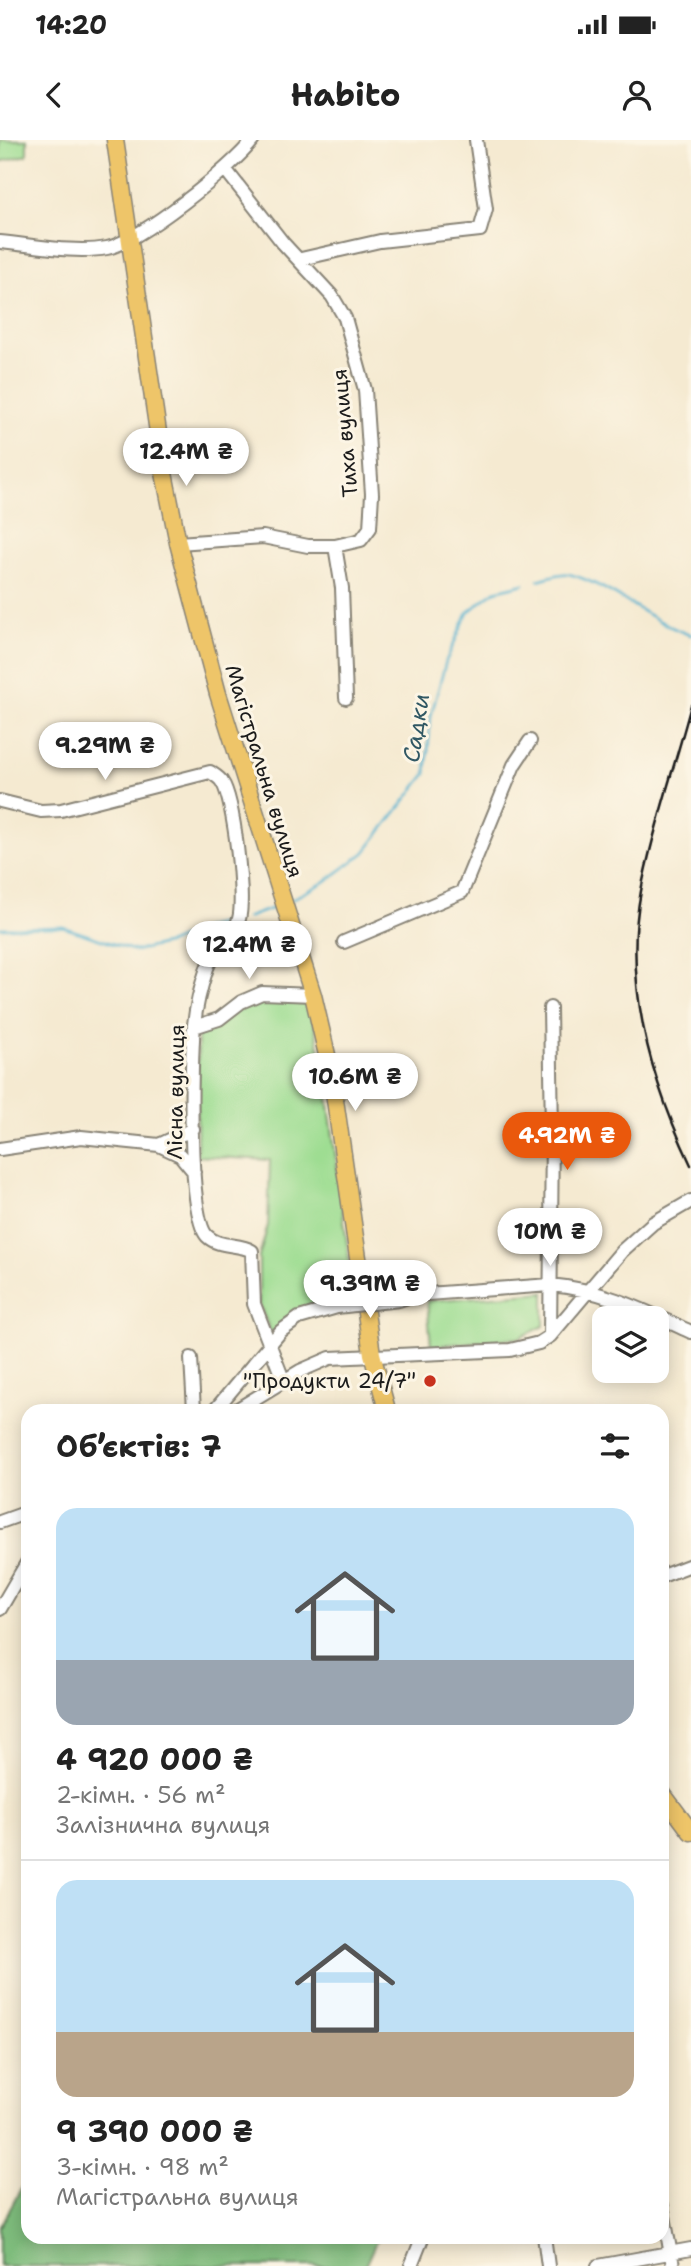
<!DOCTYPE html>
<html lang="uk">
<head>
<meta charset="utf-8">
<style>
	:root { --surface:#fff; --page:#f2f2f2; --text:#222; --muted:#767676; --line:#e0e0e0; --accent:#ea580c }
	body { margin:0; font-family:"Shantell Sans",sans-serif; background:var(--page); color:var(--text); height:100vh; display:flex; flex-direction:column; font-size:26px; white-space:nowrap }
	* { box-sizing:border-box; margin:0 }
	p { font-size:23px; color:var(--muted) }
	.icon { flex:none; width:38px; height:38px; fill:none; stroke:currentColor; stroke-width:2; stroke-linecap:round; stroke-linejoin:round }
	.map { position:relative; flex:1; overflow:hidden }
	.panel { position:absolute; left:21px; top:1264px; width:648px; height:840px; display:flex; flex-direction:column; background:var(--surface); border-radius:21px; box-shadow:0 4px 18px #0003 }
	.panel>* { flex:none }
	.fabs { position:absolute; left:592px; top:1166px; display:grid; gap:14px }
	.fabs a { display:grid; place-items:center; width:77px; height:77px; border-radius:14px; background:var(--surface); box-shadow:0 4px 18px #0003; font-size:35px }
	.price { position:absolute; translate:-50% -60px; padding:0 16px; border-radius:24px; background:#fff; color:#222; font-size:23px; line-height:46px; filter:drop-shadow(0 2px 4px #0008) }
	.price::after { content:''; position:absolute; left:50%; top:42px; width:21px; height:16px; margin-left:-10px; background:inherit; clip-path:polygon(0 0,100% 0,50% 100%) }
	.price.on { background:var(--accent); color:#fff }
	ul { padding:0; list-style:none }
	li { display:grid; align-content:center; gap:14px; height:371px; padding:0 35px }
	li+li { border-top:2px solid var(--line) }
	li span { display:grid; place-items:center; height:217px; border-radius:21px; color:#555 }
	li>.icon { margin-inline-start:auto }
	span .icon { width:126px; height:126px; fill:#fffc; stroke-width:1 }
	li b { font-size:30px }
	h2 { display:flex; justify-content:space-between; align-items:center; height:84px; padding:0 35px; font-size:30px }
	.status { display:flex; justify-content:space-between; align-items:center; height:49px; padding:0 35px; background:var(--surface); direction:ltr }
	.status svg { height:19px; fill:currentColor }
	header { display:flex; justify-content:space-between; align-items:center; height:91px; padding:0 35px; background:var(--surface); font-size:32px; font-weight:700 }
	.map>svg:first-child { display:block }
	.green { fill:#9edd92; stroke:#5d7c57; stroke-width:2 }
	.forest { fill:#7ebc7c; stroke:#4d6c4c; stroke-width:2 }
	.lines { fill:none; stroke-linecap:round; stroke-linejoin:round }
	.stream { stroke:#51b1d0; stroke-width:2.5 }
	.minor-casing { stroke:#888376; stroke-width:16 }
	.major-casing { stroke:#888376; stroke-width:19 }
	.minor { stroke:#fff; stroke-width:12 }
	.major { stroke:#eec569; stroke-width:16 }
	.rail { stroke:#1c1c1c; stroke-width:2.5 }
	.minor-bridge-casing { stroke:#888376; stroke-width:16; stroke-linecap:butt }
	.minor-bridge { stroke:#fff; stroke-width:12 }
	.poi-dot { fill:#c8321e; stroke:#fcf5e5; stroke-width:2.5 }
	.labels { text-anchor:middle; stroke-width:6; stroke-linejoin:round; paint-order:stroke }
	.street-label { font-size:21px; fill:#1c1c1c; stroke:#fcf5e5 }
	.poi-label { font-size:21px; fill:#1c1c1c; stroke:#fcf5e5; text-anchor:end }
	.water-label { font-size:23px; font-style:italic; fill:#315864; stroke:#fcf5e5 }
</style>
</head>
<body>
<div class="status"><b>14:20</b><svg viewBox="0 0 49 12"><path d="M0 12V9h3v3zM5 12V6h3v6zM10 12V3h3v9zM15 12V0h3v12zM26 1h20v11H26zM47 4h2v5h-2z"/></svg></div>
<header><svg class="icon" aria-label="back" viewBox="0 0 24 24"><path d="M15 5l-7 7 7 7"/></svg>Habito<svg class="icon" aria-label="person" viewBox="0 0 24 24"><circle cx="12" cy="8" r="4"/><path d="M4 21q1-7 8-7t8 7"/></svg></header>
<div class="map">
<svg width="691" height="2126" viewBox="0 0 691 2126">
	<rect width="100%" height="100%" fill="#fcf5e5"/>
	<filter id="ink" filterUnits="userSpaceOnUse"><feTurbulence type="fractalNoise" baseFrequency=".0143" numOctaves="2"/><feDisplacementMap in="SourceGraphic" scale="14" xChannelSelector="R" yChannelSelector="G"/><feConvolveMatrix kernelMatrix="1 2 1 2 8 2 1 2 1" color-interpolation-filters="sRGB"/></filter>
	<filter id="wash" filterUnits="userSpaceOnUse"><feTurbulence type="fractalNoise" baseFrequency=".00686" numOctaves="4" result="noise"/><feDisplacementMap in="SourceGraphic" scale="28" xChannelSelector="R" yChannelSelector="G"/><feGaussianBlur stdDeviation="1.57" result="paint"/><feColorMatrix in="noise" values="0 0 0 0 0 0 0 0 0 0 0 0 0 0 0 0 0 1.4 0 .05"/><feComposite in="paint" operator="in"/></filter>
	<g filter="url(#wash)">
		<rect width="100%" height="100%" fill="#f5ead1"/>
		<path class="green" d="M0,0H27V15L0,22Z
			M261,857L309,860L325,935L354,1158L298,1173L271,1193L259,1164V1117L268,1085L270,1020L197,1016L198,894L200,887Z
			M544,1152V1186L519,1198L431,1206L427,1161Z"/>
		<path class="forest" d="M28,2035V2096L378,2097L365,2126H0V2088Z"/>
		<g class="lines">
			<path class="stream" d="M538,440C547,438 560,432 569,434C613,446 648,481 691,495
				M290,760L323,743L364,713L426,634L431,576L446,521L468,472L495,451L524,444
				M246,778L276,767
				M0,788L63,787L135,811L170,803L210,786L232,781"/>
		</g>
	</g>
	<g filter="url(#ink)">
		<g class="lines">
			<defs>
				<path id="minor" d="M0,102C34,105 74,114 107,108C139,102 233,27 253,0
					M301,119L380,101L480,90L486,69L476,0
					M178,403L263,397L308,406H335L361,400L370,388L372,354L365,250L345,178L332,156L283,103L225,29
					M335,406L342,448L346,558
					M0,661L41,671L61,670L210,632C213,634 220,638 222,642C234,659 245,758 239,779C234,798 213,810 207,828C201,846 196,866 194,885C191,918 187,1076 207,1096C219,1108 239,1103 252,1111L254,1164L284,1242
					M344,802L462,752L514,625L530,601
					M550,868L552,992L550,1196
					M194,887L219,879L241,862L262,853L313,855
					M193,989L159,1005L180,1015L194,1032
					M0,1009L81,997L159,1005
					M399,1160L414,1155L550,1145C601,1149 645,1171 691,1192
					M191,1218L194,1270
					M215,1270L281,1191L299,1178L337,1167
					M236,1270L300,1231L330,1218L510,1210L539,1203L550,1196L622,1111L653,1083L691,1061
					M0,1382L28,1372
					M662,1436L691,1425
					M0,1469L28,1421
					M662,2065L673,2126
					M544,2096L548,2126
					M411,2126L423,2096
					M598,2126L691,2109"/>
				<path id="major" d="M115,0L164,333L178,403L218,554L313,855L331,932L372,1214L387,1270
					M662,1653L691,1692"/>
			</defs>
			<use href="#minor" class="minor-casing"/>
			<use href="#major" class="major-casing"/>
			<use href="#minor" class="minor"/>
			<use href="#major" class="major"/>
			<path class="rail" d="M691,565C675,626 653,688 641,751C623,844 651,941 691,1025"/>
			<defs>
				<path id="minor-bridge" d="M337,1167L399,1160"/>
			</defs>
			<use href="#minor-bridge" class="minor-bridge-casing"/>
			<use href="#minor-bridge" class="minor-bridge"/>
		</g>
	</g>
	<circle class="poi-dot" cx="430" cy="1241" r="7"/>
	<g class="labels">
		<g class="street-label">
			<text transform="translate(345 293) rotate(-95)" y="7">Тиха вулиця</text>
			<text transform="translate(264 631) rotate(73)" y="7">Магістральна вулиця</text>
			<text transform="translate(176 952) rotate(-89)" y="7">Лісна вулиця</text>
		</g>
		<g class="poi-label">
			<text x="416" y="1248">"Продукти 24/7"</text>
		</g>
		<g class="water-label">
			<text transform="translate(416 588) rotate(-81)" y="8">Садки</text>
		</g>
	</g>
</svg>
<div class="fabs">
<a><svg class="icon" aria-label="layers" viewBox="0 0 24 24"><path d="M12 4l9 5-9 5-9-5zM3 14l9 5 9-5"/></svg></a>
</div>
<b class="price" style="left:186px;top:348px">12.4M ₴</b>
<b class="price" style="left:105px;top:642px">9.29M ₴</b>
<b class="price" style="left:249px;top:841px">12.4M ₴</b>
<b class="price" style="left:355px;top:973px">10.6M ₴</b>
<b class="price on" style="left:567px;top:1032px">4.92M ₴</b>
<b class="price" style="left:550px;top:1128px">10M ₴</b>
<b class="price" style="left:370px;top:1180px">9.39M ₴</b>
<section class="panel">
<h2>Об’єктів: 7<svg class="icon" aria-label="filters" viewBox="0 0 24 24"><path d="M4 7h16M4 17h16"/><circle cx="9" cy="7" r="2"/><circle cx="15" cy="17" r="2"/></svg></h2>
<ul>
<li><span style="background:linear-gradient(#bfe0f5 70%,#9aa5b1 0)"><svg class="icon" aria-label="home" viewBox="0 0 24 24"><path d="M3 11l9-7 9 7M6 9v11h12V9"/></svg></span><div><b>4 920 000 ₴</b><p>2-кімн. · 56 m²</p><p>Залізнична вулиця</p></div></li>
<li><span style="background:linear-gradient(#bfe0f5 70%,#b9a48a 0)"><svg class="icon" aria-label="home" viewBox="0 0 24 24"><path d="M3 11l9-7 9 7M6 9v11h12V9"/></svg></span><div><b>9 390 000 ₴</b><p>3-кімн. · 98 m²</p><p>Магістральна вулиця</p></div></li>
</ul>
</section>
</div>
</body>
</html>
